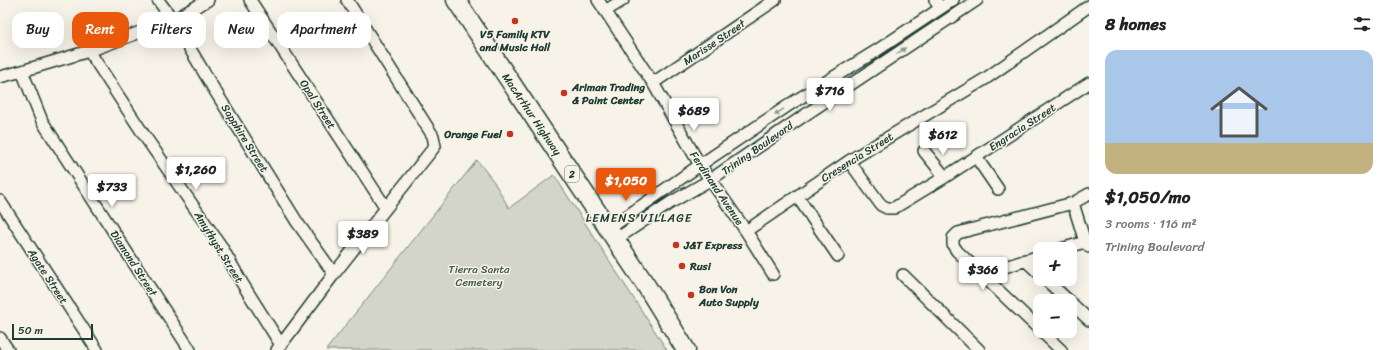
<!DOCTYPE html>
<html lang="en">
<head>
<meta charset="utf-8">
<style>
	:root { --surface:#fff; --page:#f2f2f2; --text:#222; --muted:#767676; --accent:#ea580c }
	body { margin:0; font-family:Sriracha,sans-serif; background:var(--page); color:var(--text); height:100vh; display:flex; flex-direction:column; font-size:15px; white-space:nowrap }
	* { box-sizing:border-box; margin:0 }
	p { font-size:13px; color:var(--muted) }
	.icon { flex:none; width:22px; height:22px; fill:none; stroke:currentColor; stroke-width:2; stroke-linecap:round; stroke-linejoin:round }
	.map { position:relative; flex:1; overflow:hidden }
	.details { display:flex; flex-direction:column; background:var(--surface); width:300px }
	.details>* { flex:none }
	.top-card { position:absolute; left:12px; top:12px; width:380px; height:36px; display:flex; gap:8px }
	.controls { position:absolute; left:1033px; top:242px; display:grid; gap:8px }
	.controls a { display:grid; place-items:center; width:44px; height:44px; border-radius:8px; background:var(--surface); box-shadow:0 4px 16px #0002; font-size:20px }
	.scale { position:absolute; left:12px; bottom:10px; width:81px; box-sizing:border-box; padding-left:4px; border:2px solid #1f3d34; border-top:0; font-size:11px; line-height:14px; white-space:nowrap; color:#1f3d34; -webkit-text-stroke:3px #f7f3e8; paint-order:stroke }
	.price { position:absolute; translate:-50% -34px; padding:0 9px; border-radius:4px; background:#fff; color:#222; font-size:13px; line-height:26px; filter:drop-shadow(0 1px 2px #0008) }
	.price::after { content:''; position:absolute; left:50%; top:24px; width:12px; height:9px; margin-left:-6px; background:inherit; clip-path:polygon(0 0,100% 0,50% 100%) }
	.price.current { background:var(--accent); color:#fff }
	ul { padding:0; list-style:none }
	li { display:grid; align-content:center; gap:8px; height:212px; padding:0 16px }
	li span { display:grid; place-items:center; height:124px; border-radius:12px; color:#555 }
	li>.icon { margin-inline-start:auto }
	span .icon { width:72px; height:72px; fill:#fffc; stroke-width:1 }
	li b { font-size:17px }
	h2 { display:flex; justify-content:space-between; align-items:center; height:48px; padding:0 16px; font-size:17px }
	.pill { padding:0 14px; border-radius:12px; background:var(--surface); box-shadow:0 4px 16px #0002; font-size:14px; line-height:36px }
	.pill.current { background:var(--accent); color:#fff }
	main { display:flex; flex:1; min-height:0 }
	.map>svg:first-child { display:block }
	.green { fill:#d3d5ca; stroke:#79897f }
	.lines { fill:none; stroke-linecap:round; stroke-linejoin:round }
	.minor-casing { stroke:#1f3d34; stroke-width:14 }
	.trunk-casing { stroke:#1f3d34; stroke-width:21 }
	.minor { stroke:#f7f3e8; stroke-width:11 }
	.trunk { stroke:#f7f3e8; stroke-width:18 }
	.oneway { fill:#8b988e }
	.poi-dot { fill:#c8321e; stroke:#f7f3e8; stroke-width:1.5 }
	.labels { text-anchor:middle; stroke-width:3; stroke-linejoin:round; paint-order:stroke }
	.shield { fill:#f7f3e8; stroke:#60746a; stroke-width:1 }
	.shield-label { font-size:10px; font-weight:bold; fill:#1f3d34 }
	.poi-label { font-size:11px; font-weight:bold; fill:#1f3d34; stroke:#f7f3e8; text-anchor:start }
	.street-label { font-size:11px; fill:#1f3d34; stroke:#f7f3e8 }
	.park-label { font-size:11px; fill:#435b52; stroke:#f7f3e8 }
	.neighbourhood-label { font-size:12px; letter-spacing:1px; fill:#1f3d34; stroke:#f7f3e8 }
</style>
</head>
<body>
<main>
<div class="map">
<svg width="1089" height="350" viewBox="0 0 1089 350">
	<rect width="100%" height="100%" fill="#f7f3e8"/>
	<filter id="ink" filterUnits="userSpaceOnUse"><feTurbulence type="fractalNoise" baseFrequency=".025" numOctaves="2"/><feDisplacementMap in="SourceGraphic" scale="8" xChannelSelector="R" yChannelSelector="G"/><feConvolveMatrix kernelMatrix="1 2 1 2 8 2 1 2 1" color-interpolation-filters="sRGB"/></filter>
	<g filter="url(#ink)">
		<path class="green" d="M477,160L494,182L509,208L554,175L667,350H326Z"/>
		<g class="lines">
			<defs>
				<path id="minor" d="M158,0L173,20L212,86L297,222L334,274
					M250,0L386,208
					M598,0L653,83L700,165L746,231L773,274
					M935,0L940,8
					M605,11L623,0
					M89,51L146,138L221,246L242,283L281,345
					M22,71L42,121L190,350
					M0,77L22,71L89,51L173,20L208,0
					M653,83L775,0
					M924,151L945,177
					M976,157L998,189
					M849,161L881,205L887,208H894L945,177L1089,83
					M797,196L838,256
					M0,201L97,350
					M1073,203L1085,242L1089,247
					M607,230L700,165L792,103L876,51L953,0
					M746,231L849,161L985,79L1089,6
					M615,240L670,203L710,180L802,117L977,0
					M1061,249L1085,242
					M1025,260L1040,274
					M982,274L1040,256
					M903,275L979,350
					M1045,279L1069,301
					M1070,302L1089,320
					M1040,330L957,251L953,245V238L958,233L1073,203L1089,194
					M1041,331L1061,350
					M0,338L8,350
					M277,350L334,274L435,146L433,136L347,0"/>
				<path id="trunk" d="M456,0L647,287L686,350"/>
			</defs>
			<use href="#minor" class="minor-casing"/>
			<use href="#trunk" class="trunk-casing"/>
			<use href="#minor" class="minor"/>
			<use href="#trunk" class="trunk"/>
		</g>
		<defs><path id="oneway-solid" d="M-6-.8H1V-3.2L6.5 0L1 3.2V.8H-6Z"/></defs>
		<g class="oneway">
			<use href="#oneway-solid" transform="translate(901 51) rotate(-34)"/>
			<use href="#oneway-solid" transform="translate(779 112) rotate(146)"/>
		</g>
	</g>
	<g class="poi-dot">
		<circle cx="515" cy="21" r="4"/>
		<circle cx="564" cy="93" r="4"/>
		<circle cx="510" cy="134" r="4"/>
		<circle cx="676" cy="245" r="4"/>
		<circle cx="682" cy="266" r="4"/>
		<circle cx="691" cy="295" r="4"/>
	</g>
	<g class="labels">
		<rect class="shield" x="565" y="166" width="14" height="16" rx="3"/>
		<g class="shield-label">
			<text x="572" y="178">2</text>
		</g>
		<g class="poi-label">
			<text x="515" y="38" text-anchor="middle">V5 Family KTV<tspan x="515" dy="13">and Music Hall</tspan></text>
			<text x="572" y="91">Ariman Trading<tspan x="572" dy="13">&amp; Paint Center</tspan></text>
			<text x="502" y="138" text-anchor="end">Orange Fuel</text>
			<text x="684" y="249">J&amp;T Express</text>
			<text x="690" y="270">Rusi</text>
			<text x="699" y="293">Bon Von<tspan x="699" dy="13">Auto Supply</tspan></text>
		</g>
		<g class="street-label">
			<text transform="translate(714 42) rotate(-34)" y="4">Marisse Street</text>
			<text transform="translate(318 104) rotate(57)" y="4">Opal Street</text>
			<text transform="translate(532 114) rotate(56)" y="4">MacArthur Highway</text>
			<text transform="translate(1022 127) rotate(-33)" y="4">Engracia Street</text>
			<text transform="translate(245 138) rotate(58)" y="4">Sapphire Street</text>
			<text transform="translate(757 148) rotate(-35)" y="4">Trining Boulevard</text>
			<text transform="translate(857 157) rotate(-32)" y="4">Cresencia Street</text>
			<text transform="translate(717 188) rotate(56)" y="4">Ferdinand Avenue</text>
			<text transform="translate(219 247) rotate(58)" y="4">Amythyst Street</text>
			<text transform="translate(134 263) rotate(57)" y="4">Diamond Street</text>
			<text transform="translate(48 276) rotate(57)" y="4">Agate Street</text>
		</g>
		<g class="park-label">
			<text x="479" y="273">Tierra Santa<tspan x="479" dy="13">Cemetery</tspan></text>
		</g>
		<g class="neighbourhood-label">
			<text x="639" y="222">LEMENS VILLAGE</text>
		</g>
	</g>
</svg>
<div class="controls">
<a>+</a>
<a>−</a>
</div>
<div class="scale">50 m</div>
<b class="price" style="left:830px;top:112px">$716</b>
<b class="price" style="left:694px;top:132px">$689</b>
<b class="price" style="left:943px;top:156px">$612</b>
<b class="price" style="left:196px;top:191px">$1,260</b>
<b class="price current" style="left:626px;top:202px">$1,050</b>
<b class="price" style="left:112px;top:208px">$733</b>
<b class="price" style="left:363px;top:255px">$389</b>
<b class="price" style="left:983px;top:291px">$366</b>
<div class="top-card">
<a class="pill">Buy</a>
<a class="pill current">Rent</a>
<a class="pill">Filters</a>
<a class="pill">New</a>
<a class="pill">Apartment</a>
</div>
</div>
<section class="details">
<h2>8 homes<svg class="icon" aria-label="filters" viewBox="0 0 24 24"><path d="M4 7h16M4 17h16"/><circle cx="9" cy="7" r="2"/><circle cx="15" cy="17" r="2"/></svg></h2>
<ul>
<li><span style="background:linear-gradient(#a9c7e8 75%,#c2b280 0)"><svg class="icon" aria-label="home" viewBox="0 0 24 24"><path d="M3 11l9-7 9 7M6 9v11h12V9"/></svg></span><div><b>$1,050/mo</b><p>3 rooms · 116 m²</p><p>Trining Boulevard</p></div></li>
</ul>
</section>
</main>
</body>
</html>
